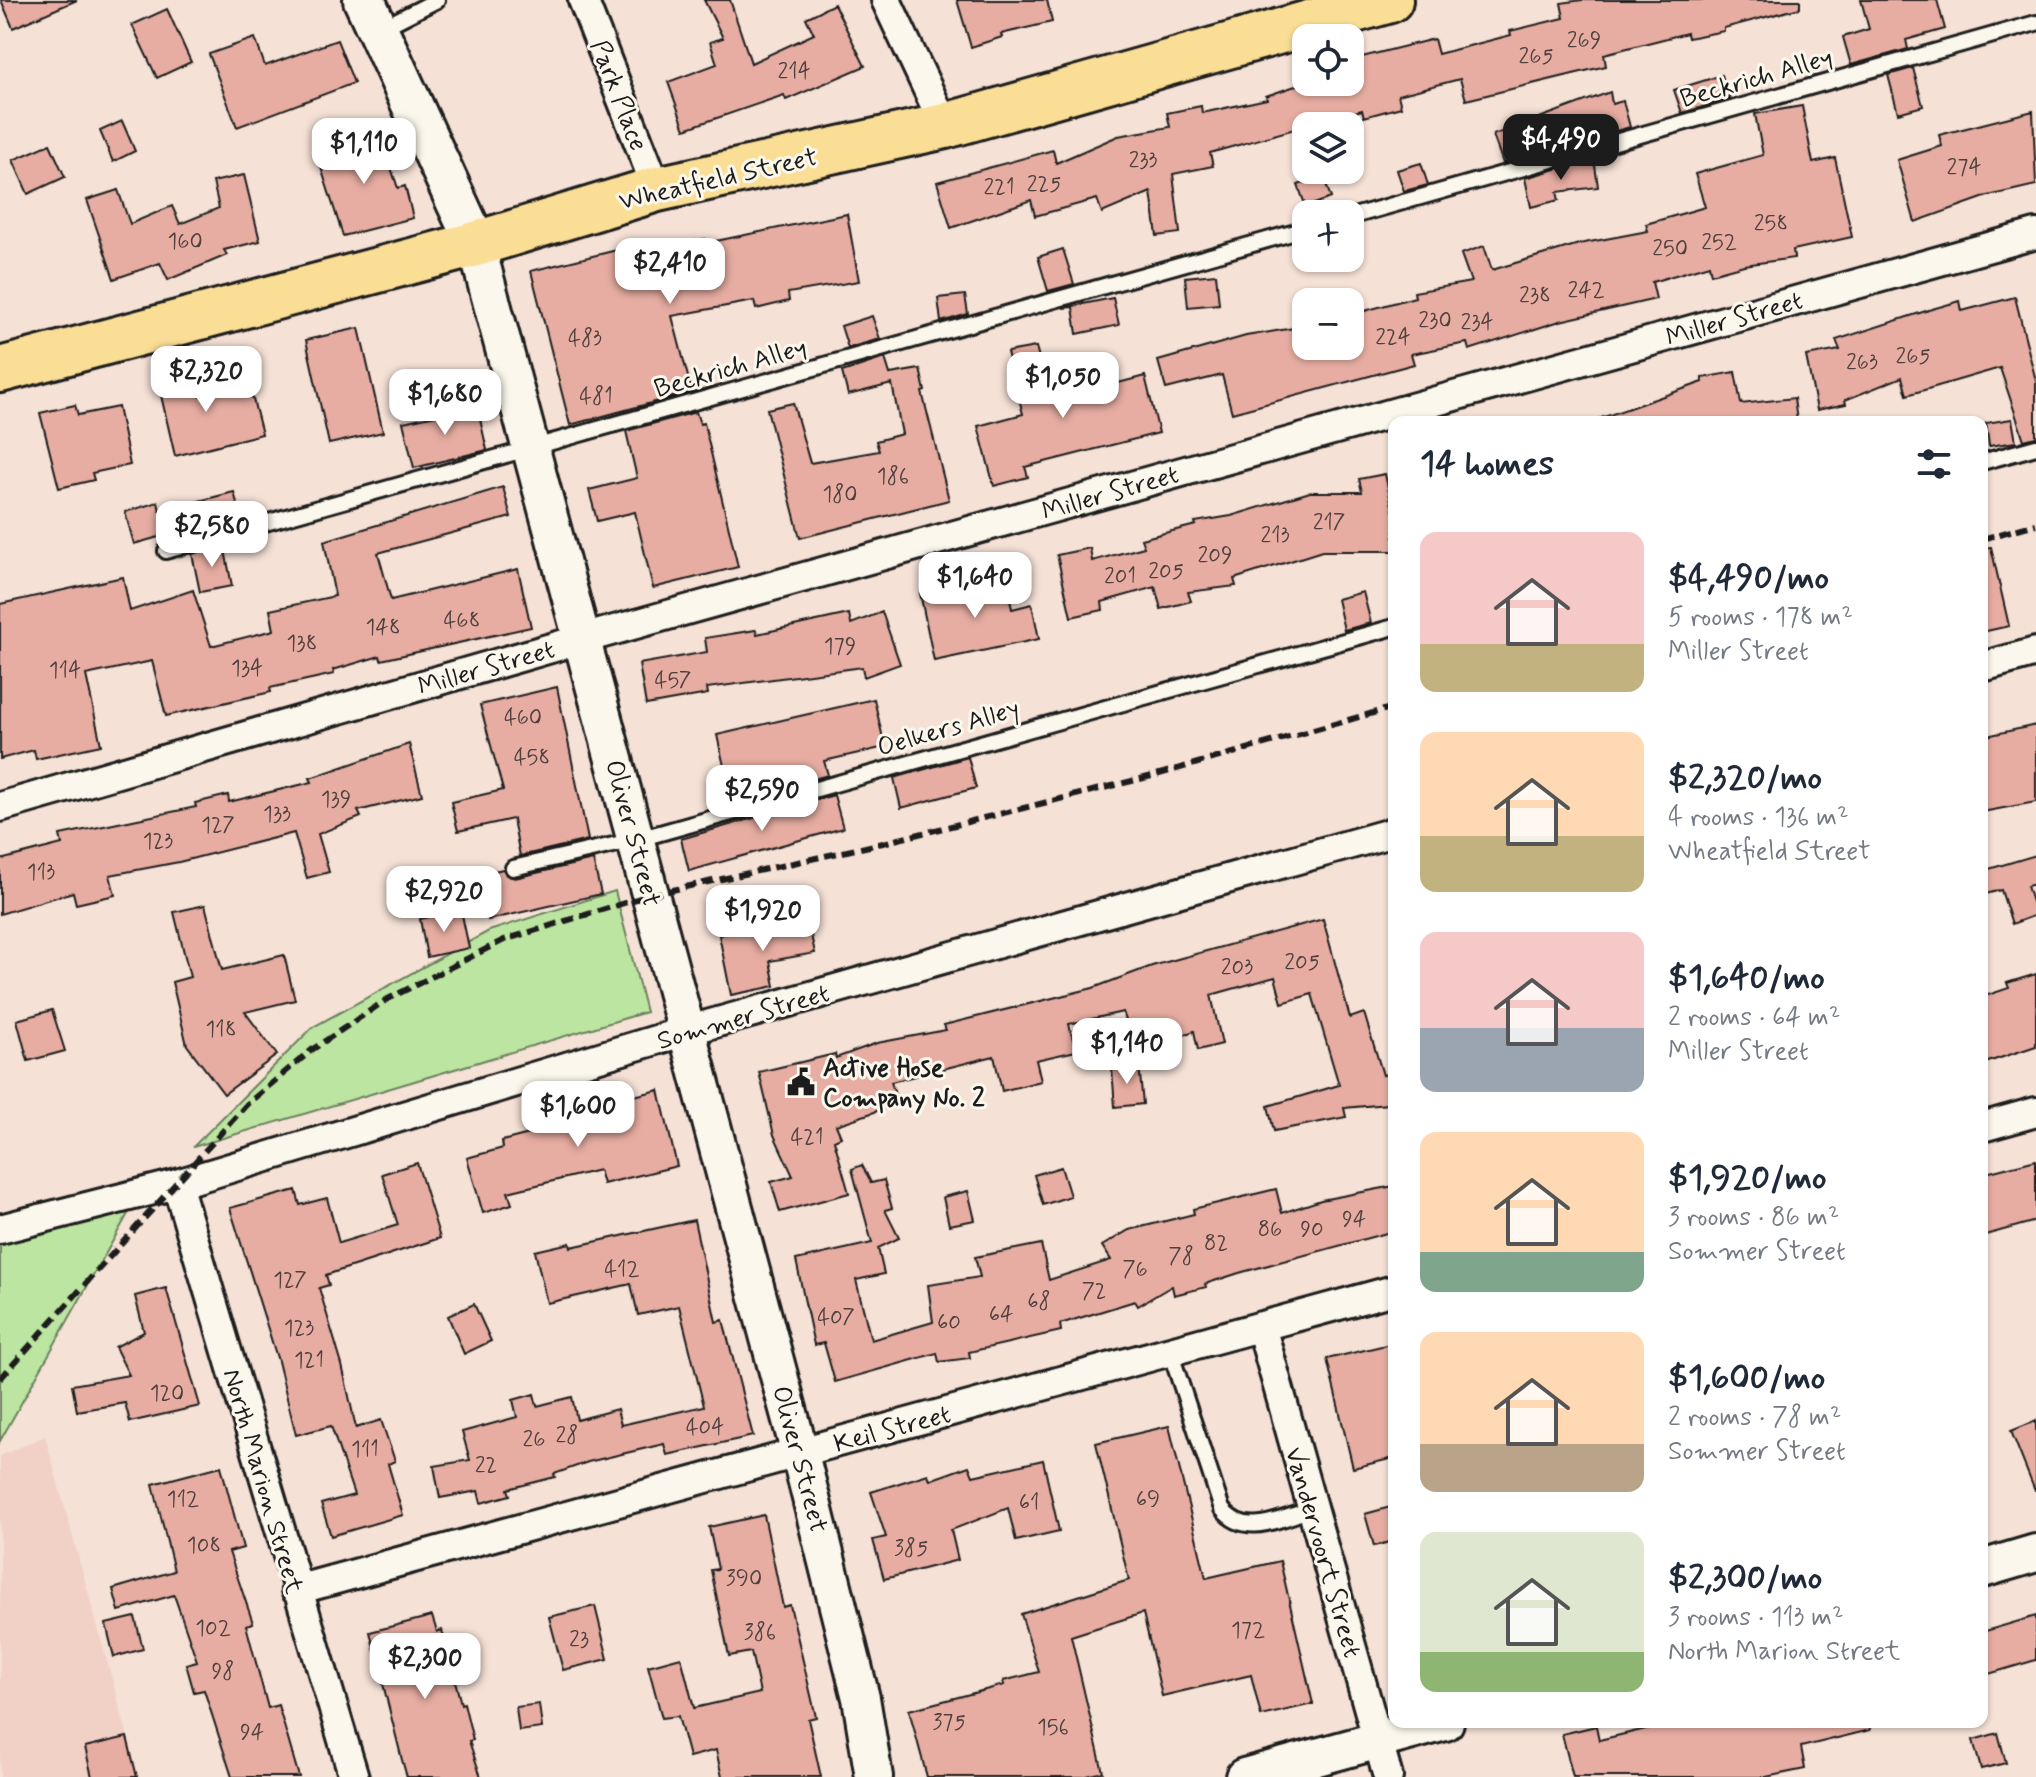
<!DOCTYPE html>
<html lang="en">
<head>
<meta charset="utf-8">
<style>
	:root { --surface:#fff; --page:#f6f6f7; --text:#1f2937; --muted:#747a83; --accent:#1c1c1c }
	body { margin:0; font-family:Mynerve,sans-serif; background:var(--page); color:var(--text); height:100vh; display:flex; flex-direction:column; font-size:30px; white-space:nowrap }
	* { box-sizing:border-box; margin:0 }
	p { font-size:26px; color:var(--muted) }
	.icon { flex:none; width:44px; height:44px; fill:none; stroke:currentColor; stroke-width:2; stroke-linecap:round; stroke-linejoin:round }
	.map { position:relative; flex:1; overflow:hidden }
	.panel { position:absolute; left:1388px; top:416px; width:600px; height:1312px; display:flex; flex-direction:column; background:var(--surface); border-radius:16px; box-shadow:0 2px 6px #0004 }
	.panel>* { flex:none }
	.controls { position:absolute; left:1292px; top:24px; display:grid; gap:16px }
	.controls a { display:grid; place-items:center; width:72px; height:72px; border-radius:16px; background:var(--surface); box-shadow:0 2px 6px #0004; font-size:40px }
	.price { position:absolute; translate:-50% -68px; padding:0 18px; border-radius:16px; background:#fff; color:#222; font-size:26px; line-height:52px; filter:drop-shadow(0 2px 4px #0008) }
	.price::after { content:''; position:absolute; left:50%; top:48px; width:24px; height:18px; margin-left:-12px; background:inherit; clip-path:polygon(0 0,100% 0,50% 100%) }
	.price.on { background:var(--accent); color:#fff }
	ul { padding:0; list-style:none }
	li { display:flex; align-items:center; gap:24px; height:200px; padding:0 32px }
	li span { display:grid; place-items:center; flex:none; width:224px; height:160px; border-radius:16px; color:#555 }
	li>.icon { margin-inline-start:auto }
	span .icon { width:96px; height:96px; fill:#fffc; stroke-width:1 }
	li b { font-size:34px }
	h2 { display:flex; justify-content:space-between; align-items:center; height:96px; padding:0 32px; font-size:34px }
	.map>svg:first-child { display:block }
	.built { fill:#f1d1c6 }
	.green { fill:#bce5a1; stroke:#6c805e; stroke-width:2 }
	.building { fill:#e7ada2; stroke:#1c1c1c; stroke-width:2 }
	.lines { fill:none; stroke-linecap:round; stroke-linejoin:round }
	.service-casing { stroke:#1c1c1c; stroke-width:20 }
	.minor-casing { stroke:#1c1c1c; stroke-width:34 }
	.tertiary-casing { stroke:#1c1c1c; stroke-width:42 }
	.secondary-casing { stroke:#1c1c1c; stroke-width:46 }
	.primary-casing { stroke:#1c1c1c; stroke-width:50 }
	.service { stroke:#fbf7ec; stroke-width:14 }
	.minor { stroke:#fbf7ec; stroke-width:28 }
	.tertiary { stroke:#fbf7ec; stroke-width:36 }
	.secondary { stroke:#fbf7ec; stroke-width:40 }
	.primary { stroke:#fbde96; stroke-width:44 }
	.rail { stroke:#1c1c1c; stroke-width:6; stroke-dasharray:12 6; stroke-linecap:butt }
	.labels { text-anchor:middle; stroke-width:6; stroke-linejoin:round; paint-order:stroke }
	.number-label { font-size:22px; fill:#4f403e }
	.street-label { font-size:26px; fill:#1c1c1c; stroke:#fbf7ec }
	.poi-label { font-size:26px; font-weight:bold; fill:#1c1c1c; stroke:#fbf7ec; text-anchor:start }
</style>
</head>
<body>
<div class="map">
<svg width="2036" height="1777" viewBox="0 0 2036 1777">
	<rect width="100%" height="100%" fill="#f5e1d6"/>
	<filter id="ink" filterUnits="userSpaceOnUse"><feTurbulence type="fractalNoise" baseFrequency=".0125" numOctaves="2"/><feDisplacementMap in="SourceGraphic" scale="16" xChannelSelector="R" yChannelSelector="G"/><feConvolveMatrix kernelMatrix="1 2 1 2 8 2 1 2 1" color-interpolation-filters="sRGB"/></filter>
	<g filter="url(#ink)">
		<path class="built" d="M45,1436L139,1777H0V1456Z"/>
		<path class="green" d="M615,891L646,1012L193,1147L313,1027L489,931Z
			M133,1205L0,1441V1245Z"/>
		<path class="building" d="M1,0H77L13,28Z
			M704,0H730L751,63L814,34L806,18L834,4L865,66L786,100L784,95L685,129L668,82L717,64L710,42L723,38Z
			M957,0H1047L1052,22L1001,34L1002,37L971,47Z
			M1582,0H1800V8L1724,28V31L1688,38L1687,33L1604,54L1606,66L1466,100L1460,79L1398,95L1401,107L1364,117L1362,110L1210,153L1213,166L1173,174L1180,233L1157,236L1151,192L1102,213L1097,199L1035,216L1031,200L951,228L937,182L1053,150L1056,163L1118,136L1170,127L1167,113L1201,106L1202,113L1267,99L1266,96L1307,82H1350V60L1434,39L1438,54L1511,35L1510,31L1564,18L1561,3Z
			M1861,0H1937L1945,29L1906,40L1908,49L1851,65L1843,37L1869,29Z
			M167,9L191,62L157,78L132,25Z
			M255,38L265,66L337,40L354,83L237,127L209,54Z
			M1913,68L1923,106L1898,113L1888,75Z
			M1722,75L1730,99L1682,113L1674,90Z
			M1610,92L1612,104L1623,101L1630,127L1503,163L1493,135Z
			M1802,106L1813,163L1835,158L1852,237L1793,250L1794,258L1744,265L1711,274L1709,265L1652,282L1656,299L1560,321L1469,350L1467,343L1411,354L1414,364L1232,413L1222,375L1166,389L1158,361L1246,336L1306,326V346H1350V315L1415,297L1414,292L1471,282L1461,254L1484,246L1492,270L1579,244L1648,231L1646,224L1705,207L1695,174L1763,155L1755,114Z
			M2033,111L2036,185L1988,196L1915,222L1897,160L1942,146L1939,135Z
			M122,121L135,151L113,162L100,131Z
			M379,133L398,188L405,186L413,218L343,236L317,155Z
			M50,144L65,177L28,194L13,160Z
			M1594,158L1598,187L1557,192L1559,200L1531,207L1525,178Z
			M1421,163L1428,185L1404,191L1397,170Z
			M244,175L260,241L224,250L227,255L168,280L160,263L114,279L87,200L118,190L130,224L172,206L180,224L219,208L213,182Z
			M1323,176L1331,198L1306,207L1298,185Z
			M847,214L859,281L788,293L789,301L756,309L754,301L672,316L692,392L570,425L531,271L654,241L656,248L705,239L706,243Z
			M1063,249L1074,284L1048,291L1038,257Z
			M1216,274L1219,304L1188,307L1185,277Z
			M965,295L968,314L941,322L938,298Z
			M2015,297L2036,381V437L2024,440L2000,368L1907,395L1902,377L1845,400L1846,404L1817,410L1806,356L1840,350L1836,340L1932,309L1960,301L1962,311Z
			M1113,298L1119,325L1077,334L1073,307L1063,308Z
			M872,316L880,339L848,348L841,326Z
			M359,328L383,432L329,444L306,340Z
			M1036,347L1049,392L1098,381L1099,388L1145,376L1159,433L1025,467L1028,477L994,486L978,426L1023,414L1007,352Z
			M885,358L890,374L920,369L925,391L922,392L949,500L800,538L767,409L793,403L810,463L879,451L876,441L902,434L892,384L848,395L842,372Z
			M194,370L200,396L249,384L262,434L175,456L157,378Z
			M1735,372L1741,404L1794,398L1797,422H1599L1598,419L1703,382L1702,378Z
			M75,405L78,415L118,407L130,465L92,473L94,480L59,488L40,413Z
			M477,406L487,450L414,468L403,422Z
			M696,412L700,424L704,423L738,567L653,588L635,512L597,521L589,490L637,478L626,431Z
			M2012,419L2016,442L1989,446L1986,423Z
			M1385,474L1394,514V551H1322L1234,579L1236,586L1188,592L1191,601L1161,609L1155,587L1102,602L1103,610L1071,617L1057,555L1090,548L1092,561L1144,547L1141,539L1196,525L1195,522L1231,516L1310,492H1362L1359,479Z
			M503,487L511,517L378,553L391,600L518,569L531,627L381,660L380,656L333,670L334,674L270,688L271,692L166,716L152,661L86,675L101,745L36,759L34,750L0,759V604L123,577L130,611L193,590L211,646L274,630L270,610L335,596L324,541Z
			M234,492L241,519L182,536L180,531L134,544L125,512L158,502L160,511Z
			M224,545L232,586L200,592L192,554Z
			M1991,547L2009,626L1982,632V548Z
			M1006,579L1012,609L1032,604L1039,639L934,661L920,593Z
			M1363,592L1371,623L1344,630L1337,599Z
			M882,612L900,664L864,677L862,667L707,688L708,694L646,705L639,664L707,652L705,638L756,630L757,634L849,614L851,624Z
			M557,687L588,840L520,856L513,819L458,831L451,802L503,790L480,705Z
			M874,699L885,747L824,761L828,775L732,802L717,735Z
			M2036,725V802L1982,812V737Z
			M409,744L422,795L358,811L361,817L318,834L329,872L307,878L294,833L179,862L110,875L115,895L76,904L73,892L0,914V860L62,844L60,835L196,807L195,803L228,795L229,802L312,782L310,778Z
			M968,757L976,788L901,808L894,778Z
			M834,795L843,828L689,871L681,839Z
			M2036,855V884L2027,886L2036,915L2012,924L2001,890L1982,895V871Z
			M593,860L601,894L488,920L477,875L503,869L506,875L515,878Z
			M205,905L222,970L284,955L295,1000L245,1012L277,1055L224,1094L187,1045L172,982L190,977L174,912Z
			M461,910L469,948L427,957L420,919Z
			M807,917L815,953L770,961L775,986L731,995L719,935Z
			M1323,919L1350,1018L1364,1013L1383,1075L1394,1073V1097L1387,1098L1388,1104L1344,1108L1346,1117L1274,1131L1268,1106L1339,1085L1312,994L1282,1003L1275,977L1211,995L1222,1044L1198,1050L1194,1031L1137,1051L1123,1012L1069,1024L1076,1051L1036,1060L1041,1081L1002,1091L994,1056L891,1082L898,1104L836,1125L841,1137L834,1140L849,1193L780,1212L771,1182L793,1176L774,1135L759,1072L835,1054L836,1058L877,1043L946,1030L944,1025L1093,988L1152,966Z
			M2036,974V1046L1982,1064V997L2009,988L2007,983Z
			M52,1010L65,1051L28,1061L17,1020Z
			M1139,1065L1143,1104L1115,1107L1112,1068Z
			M659,1090L677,1166L603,1184L599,1170L508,1192L512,1204L483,1213L467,1158L503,1148L502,1141L533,1133L530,1121Z
			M2036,1160V1221L1982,1236V1174Z
			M417,1163L440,1238L326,1275L329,1285L319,1288L342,1365L356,1428L381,1420L395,1461L388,1464L403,1515L331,1536L321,1504L354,1495L331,1426L296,1435L278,1361L230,1208L296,1190L300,1205L327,1198L339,1243L398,1225L382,1174Z
			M862,1165L871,1183L884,1180L892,1208L885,1210L899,1238L878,1248L884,1274L856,1280L871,1340L933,1322L928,1285L980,1277L975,1257L1041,1244L1049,1280L1111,1260L1102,1246L1129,1230L1194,1214L1193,1209L1276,1189L1282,1213L1321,1200L1394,1186V1231L1239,1273L1205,1284L1206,1287L1174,1295L1172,1286L1138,1306L1135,1301L1060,1324L1061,1331L969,1352L970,1358L939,1362L937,1353L835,1382L824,1343L814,1345L796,1260L872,1243L852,1169Z
			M1061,1167L1070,1196L1043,1205L1034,1175Z
			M968,1191L975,1220L949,1225L943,1197Z
			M694,1220L716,1322L723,1320L753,1436L667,1455L664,1444L588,1462L554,1474L555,1477L508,1489L510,1495L481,1503L478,1491L440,1498L434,1466L470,1460L462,1432L517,1417L513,1400L534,1394L537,1406L572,1397L577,1420L617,1409L621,1425L704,1406L679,1306L638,1315L631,1284L547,1303L535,1251L570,1243L571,1247Z
			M166,1288L200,1406L130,1422L125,1403L77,1411L72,1385L129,1375L115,1347L144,1332L135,1296Z
			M474,1304L491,1341L464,1354L448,1316Z
			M1394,1343V1458L1353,1468L1327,1359Z
			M2036,1421V1491H2035L2011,1431Z
			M1169,1426L1206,1578L1280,1561L1313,1704L1261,1716L1251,1675L1162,1696L1143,1613L1071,1636L1103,1772L1083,1777H927L909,1710L1004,1685L1003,1681L1039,1672L1021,1614L1129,1580L1096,1443Z
			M1043,1460L1059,1531L1016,1541L1008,1508L951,1530L958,1560L884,1579L873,1540L886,1537L871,1492L928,1474L930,1480L969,1466L973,1476Z
			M221,1466L243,1548L229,1552L253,1623L246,1625L268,1708L278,1705L299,1777H232L204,1690L194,1692L186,1664L197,1661L174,1595L119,1611L113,1589L174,1571L153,1484Z
			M1394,1506V1541L1374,1546L1365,1514Z
			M764,1515L783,1607L790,1605L816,1717L808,1719L821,1777H722L716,1750L689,1757L678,1716L662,1718L648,1666L681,1657L694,1708L760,1693L751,1652L729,1656L711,1570L718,1569L709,1527Z
			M595,1606L608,1659L563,1670L549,1617Z
			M432,1616L437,1632L442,1630L461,1704L464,1703L473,1740L469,1741L481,1777H407L402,1760L370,1632Z
			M2036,1616V1660L1982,1676V1632Z
			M135,1617L143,1649L114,1657L106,1624Z
			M539,1704L542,1728L519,1731L516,1707Z
			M1662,1722H1869L1870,1730L1801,1747L1805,1769L1766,1777H1573L1562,1734L1596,1726L1599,1740L1663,1725Z
			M1998,1733L2006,1763L1981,1769L1973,1740Z
			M127,1737L137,1777H92L85,1747Z"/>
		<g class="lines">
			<defs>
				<path id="service" d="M382,28L437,0
					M1350,217L2036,23
					M1982,462L2036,447
					M166,551L1306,229
					M513,868L635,840L1394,627
					M1170,1351L1222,1509C1246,1539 1281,1518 1312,1509"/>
				<path id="minor" d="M583,0L657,189
					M886,0L945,126
					M1982,667L2036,652
					M0,807L582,639L2036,234
					M1982,1127L2036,1112
					M177,1184L354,1777
					M0,1229L177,1184L686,1031L1394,832
					M1261,1326L1388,1777
					M296,1590L1394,1290"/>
				<path id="tertiary" d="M476,244L800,1454L861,1698L874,1777
					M1982,1569L2036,1553
					M1244,1777L1445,1722"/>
				<path id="secondary" d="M364,0L476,244"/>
				<path id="primary" d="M0,370L476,244L657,189L945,126L1390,0"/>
			</defs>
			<use href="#service" class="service-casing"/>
			<use href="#minor" class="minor-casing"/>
			<use href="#tertiary" class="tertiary-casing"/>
			<use href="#secondary" class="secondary-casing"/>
			<use href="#primary" class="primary-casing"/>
			<use href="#service" class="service"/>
			<use href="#minor" class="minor"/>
			<use href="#tertiary" class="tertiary"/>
			<use href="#secondary" class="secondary"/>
			<use href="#primary" class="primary"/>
			<path class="rail" d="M1982,539L2036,524
				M0,1379L247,1104L313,1049L386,1000L504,940L650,895L883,843L1156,775L1394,707"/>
		</g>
	</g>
	<defs>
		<symbol id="civic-bare" viewBox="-9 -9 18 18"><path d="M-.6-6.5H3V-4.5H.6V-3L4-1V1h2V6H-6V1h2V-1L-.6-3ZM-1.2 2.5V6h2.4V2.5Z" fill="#1c1c1c" stroke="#fbf7ec" stroke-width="2.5" paint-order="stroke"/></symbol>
	</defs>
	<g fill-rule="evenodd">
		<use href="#civic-bare" x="781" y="1062" width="40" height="40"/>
	</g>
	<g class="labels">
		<g class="number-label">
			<text x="1584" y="47">269</text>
			<text x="1536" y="63">265</text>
			<text x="794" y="78">214</text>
			<text x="1143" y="167">233</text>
			<text x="1964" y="174">274</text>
			<text x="1044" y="191">225</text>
			<text x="999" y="194">221</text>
			<text x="1771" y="230">258</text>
			<text x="185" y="248">160</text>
			<text x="1719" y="249">252</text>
			<text x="1670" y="255">250</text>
			<text x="1586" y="297">242</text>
			<text x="1535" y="302">238</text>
			<text x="1435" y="327">230</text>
			<text x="1477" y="329">234</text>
			<text x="1393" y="344">224</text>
			<text x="585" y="345">483</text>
			<text x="1913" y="363">265</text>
			<text x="1862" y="369">263</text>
			<text x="596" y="403">481</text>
			<text x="893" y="483">186</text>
			<text x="840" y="501">180</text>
			<text x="1329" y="529">217</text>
			<text x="1275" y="542">213</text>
			<text x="1215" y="562">209</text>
			<text x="1166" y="578">205</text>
			<text x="1120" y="583">201</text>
			<text x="462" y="627">468</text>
			<text x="383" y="634">148</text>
			<text x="302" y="650">138</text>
			<text x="840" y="653">179</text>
			<text x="247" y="675">134</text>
			<text x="65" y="677">114</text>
			<text x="673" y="687">457</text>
			<text x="523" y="724">460</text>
			<text x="532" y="764">458</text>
			<text x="336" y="806">139</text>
			<text x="277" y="821">133</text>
			<text x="218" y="832">127</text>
			<text x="158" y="848">123</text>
			<text x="41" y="879">113</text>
			<text x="1302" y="969">205</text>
			<text x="1237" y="974">203</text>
			<text x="221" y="1036">118</text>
			<text x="807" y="1144">421</text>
			<text x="1354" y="1226">94</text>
			<text x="1270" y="1236">86</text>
			<text x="1312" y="1236">90</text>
			<text x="1216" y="1250">82</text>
			<text x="1181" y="1263">78</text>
			<text x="622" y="1276">412</text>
			<text x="1135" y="1276">76</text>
			<text x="290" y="1287">127</text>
			<text x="1094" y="1298">72</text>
			<text x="1039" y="1308">68</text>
			<text x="1001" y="1321">64</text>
			<text x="836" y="1324">407</text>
			<text x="949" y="1329">60</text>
			<text x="299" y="1335">123</text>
			<text x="309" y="1367">121</text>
			<text x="167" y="1400">120</text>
			<text x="705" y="1434">404</text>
			<text x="567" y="1442">28</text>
			<text x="534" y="1446">26</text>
			<text x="365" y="1456">111</text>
			<text x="486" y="1472">22</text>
			<text x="183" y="1506">112</text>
			<text x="1148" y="1506">69</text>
			<text x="1029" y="1509">61</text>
			<text x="204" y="1552">108</text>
			<text x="911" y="1555">385</text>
			<text x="744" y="1585">390</text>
			<text x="213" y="1635">102</text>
			<text x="1248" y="1637">172</text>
			<text x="760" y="1639">386</text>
			<text x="579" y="1646">23</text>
			<text x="223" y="1678">98</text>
			<text x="949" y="1729">375</text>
			<text x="1053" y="1734">156</text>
			<text x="252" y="1739">94</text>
		</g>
		<g class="street-label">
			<text transform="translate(1756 77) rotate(-16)" y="9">Beckrich Alley</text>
			<text transform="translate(620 95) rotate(69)" y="9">Park Place</text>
			<text transform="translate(718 178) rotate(-13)" y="9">Wheatfield Street</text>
			<text transform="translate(1734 318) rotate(-16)" y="9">Miller Street</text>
			<text transform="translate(730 367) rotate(-16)" y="9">Beckrich Alley</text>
			<text transform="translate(1110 492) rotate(-16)" y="9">Miller Street</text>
			<text transform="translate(486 667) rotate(-16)" y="9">Miller Street</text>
			<text transform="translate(948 727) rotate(-16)" y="9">Oelkers Alley</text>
			<text transform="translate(634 833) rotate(75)" y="9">Oliver Street</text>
			<text transform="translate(743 1016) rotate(-16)" y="9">Sommer Street</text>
			<text transform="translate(892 1428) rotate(-15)" y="9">Keil Street</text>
			<text transform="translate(801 1459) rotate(75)" y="9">Oliver Street</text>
			<text transform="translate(264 1481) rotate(74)" y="9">North Marion Street</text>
			<text transform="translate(1324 1552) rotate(74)" y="9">Vandervoort Street</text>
		</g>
		<g class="poi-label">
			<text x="823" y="1076">Active Hose<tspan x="823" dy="30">Company No. 2</tspan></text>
		</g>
	</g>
</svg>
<div class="controls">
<a><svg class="icon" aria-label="locate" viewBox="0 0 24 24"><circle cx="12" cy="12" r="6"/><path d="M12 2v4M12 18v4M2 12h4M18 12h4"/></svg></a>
<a><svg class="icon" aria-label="layers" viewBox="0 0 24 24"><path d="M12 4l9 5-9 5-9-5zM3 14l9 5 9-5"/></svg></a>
<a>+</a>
<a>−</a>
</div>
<b class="price on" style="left:1561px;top:182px">$4,490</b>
<b class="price" style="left:364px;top:186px">$1,110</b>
<b class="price" style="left:670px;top:306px">$2,410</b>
<b class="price" style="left:206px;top:414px">$2,320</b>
<b class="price" style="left:1063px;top:420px">$1,050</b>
<b class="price" style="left:445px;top:437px">$1,680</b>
<b class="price" style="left:212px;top:569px">$2,580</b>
<b class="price" style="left:975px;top:620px">$1,640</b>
<b class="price" style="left:762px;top:833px">$2,590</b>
<b class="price" style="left:444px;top:934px">$2,920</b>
<b class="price" style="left:763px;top:953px">$1,920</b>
<b class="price" style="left:1127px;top:1086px">$1,140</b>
<b class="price" style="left:578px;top:1149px">$1,600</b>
<b class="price" style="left:425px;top:1701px">$2,300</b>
<section class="panel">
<h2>14 homes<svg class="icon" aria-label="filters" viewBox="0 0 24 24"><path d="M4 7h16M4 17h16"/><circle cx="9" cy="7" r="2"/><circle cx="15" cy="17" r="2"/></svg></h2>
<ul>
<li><span style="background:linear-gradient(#f6c9c9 70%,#c2b280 0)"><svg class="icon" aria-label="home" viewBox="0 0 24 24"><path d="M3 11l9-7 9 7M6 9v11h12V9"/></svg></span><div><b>$4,490/mo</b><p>5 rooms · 178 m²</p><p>Miller Street</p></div></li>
<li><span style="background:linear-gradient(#ffd9b3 65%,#c2b280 0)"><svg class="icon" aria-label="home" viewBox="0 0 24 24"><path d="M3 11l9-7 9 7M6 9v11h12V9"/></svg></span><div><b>$2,320/mo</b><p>4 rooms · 136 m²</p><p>Wheatfield Street</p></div></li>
<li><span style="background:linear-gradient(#f6c9c9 60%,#9aa5b1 0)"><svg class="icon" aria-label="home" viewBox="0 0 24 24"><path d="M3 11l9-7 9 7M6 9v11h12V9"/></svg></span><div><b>$1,640/mo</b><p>2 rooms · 64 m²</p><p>Miller Street</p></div></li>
<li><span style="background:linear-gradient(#ffd9b3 75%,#7fa58c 0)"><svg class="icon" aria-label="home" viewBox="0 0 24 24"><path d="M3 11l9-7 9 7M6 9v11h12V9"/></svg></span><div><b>$1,920/mo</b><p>3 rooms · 86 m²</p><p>Sommer Street</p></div></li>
<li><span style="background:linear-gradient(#ffd9b3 70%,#b9a48a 0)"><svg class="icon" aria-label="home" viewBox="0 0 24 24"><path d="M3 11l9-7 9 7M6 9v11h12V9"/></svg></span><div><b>$1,600/mo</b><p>2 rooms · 78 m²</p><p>Sommer Street</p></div></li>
<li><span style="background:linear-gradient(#dfe7d0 75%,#8fb573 0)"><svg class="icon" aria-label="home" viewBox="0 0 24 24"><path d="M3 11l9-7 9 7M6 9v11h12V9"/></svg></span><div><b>$2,300/mo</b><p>3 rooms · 113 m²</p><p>North Marion Street</p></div></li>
</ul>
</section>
</div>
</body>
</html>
